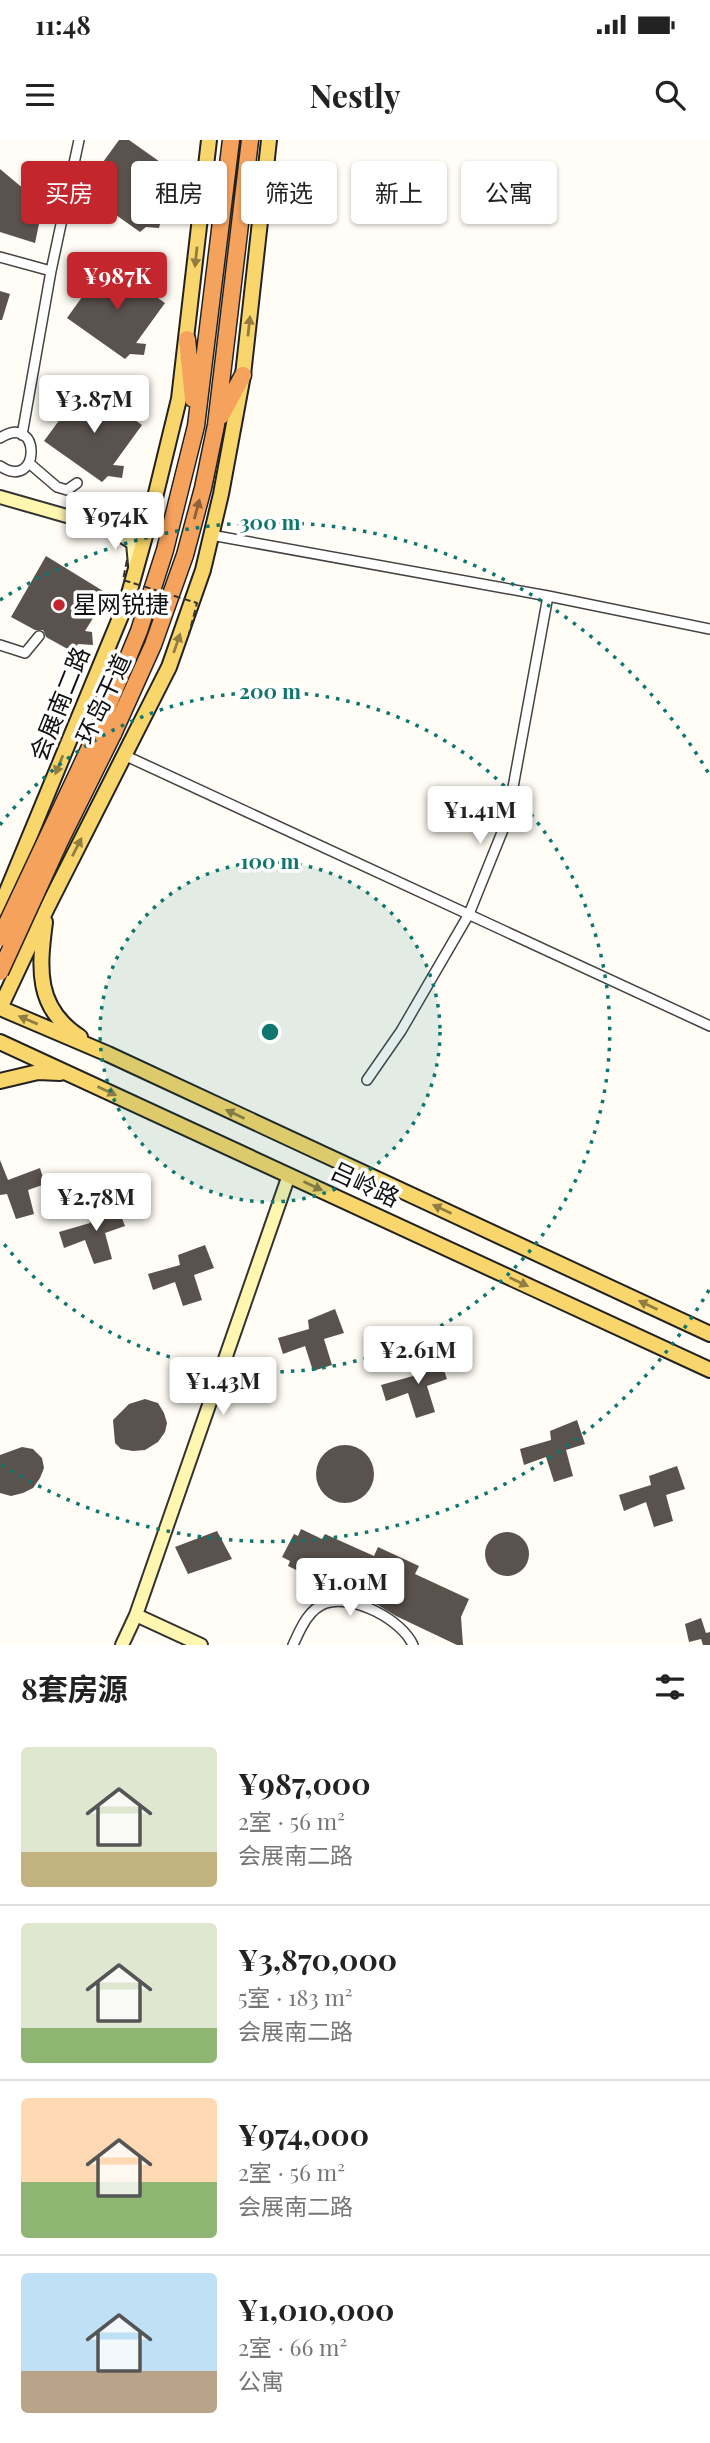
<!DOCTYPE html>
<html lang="zh">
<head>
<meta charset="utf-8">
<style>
	:root { --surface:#fff; --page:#f6f6f6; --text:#222; --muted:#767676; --line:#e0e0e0; --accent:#c4262e }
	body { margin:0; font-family:"Playfair Display","Noto Sans SC",serif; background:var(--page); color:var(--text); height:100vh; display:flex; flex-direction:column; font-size:26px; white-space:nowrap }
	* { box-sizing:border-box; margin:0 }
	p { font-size:23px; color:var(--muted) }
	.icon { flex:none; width:38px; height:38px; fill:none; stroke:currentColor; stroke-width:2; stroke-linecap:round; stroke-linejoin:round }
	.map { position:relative; height:1505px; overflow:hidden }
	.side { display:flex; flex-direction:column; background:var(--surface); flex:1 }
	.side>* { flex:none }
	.top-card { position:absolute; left:21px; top:21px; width:668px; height:63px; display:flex; gap:14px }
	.price { position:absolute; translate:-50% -60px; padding:0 16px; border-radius:7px; background:#fff; color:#222; font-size:23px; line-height:46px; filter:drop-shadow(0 2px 4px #0008) }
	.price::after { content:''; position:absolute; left:50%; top:42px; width:21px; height:16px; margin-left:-10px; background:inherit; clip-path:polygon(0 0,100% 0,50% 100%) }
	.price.on { background:var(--accent); color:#fff }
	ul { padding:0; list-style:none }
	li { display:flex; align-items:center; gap:21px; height:175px; padding:0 21px }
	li+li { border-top:2px solid var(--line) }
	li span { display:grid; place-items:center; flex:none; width:196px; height:140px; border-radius:7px; color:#555 }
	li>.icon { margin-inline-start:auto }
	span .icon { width:84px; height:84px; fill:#fffc; stroke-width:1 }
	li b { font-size:30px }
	h2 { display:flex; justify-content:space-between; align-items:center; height:84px; padding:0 21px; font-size:30px }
	.pill { padding:0 24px; border-radius:7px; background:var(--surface); box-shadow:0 2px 5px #0004; font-size:24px; line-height:63px }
	.pill.on { background:var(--accent); color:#fff }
	.status { display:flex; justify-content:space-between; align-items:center; height:49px; padding:0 35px; background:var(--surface); direction:ltr }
	.status svg { height:19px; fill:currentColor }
	header { display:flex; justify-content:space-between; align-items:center; height:91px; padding:0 21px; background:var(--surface); font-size:32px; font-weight:700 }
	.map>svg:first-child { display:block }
	.building { fill:#5a524d }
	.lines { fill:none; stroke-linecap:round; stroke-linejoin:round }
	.street-casing { stroke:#444; stroke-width:12 }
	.secondary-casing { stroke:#333; stroke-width:16 }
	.primary-casing { stroke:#222; stroke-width:18 }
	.highway-casing { stroke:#222; stroke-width:19 }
	.street { stroke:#fff; stroke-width:9 }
	.secondary { stroke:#fff6b0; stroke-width:12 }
	.primary { stroke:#f9d66b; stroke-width:14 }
	.highway { stroke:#f5a25d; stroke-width:16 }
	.highway-bridge-casing { stroke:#222; stroke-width:19; stroke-linecap:butt }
	.path-bridge { stroke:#333; stroke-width:2; stroke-dasharray:7 3.5; stroke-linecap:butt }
	.highway-bridge { stroke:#f5a25d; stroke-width:16 }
	.oneway { fill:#917d42 }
	.oneway2 { fill:#8e613b }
	.ring { fill:none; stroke:#0f766e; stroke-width:3.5; stroke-dasharray:3.5 7 }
	.poi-dot { fill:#c4262e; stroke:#fff; stroke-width:2.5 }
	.labels { text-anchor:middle; stroke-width:7; stroke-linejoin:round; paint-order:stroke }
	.poi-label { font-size:24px; fill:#111; stroke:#fff; text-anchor:start }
	.street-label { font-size:24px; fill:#111; stroke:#fff }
	.centre { fill:#0f766e; stroke:#fff; stroke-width:3.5 }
	.ring-label { font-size:21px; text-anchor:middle; font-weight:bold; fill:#0f766e; stroke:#fff; stroke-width:7; stroke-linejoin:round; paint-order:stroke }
</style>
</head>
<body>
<div class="status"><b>11:48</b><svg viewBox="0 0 49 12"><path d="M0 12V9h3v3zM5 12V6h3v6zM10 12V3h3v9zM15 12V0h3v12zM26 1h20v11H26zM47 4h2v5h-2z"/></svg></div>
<header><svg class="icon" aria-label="menu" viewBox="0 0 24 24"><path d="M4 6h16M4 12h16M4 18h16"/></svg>Nestly<svg class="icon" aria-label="search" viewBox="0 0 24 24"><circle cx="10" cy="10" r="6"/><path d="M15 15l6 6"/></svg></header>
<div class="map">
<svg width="710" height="1505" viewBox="0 0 710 1505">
	<rect width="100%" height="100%" fill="#fffdf5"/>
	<path class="building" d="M119,0H129L180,36L150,75L162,76L159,88L146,87L140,92L82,51Z
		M0,29L43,65L35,103L0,92Z
		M107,122L165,163L136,203L146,204L144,215L130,214L125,219L67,178Z
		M0,151L10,154L2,180H0Z
		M85,245L142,285L113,325L124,326L122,338L108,336L102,342L44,301Z
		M46,416L108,454L85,491L92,492L93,505L78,504L73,512L46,497L43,490H35L11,477Z
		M0,1020L8,1040L40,1028L45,1044L28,1050L34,1074L16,1079L7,1054L0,1055Z
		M116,1063L125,1086L105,1093L112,1119L94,1124L85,1100L64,1108L59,1092L90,1083L89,1074Z
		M205,1105L214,1128L194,1135L202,1160L183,1166L175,1142L153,1150L148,1134L180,1125L178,1115Z
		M335,1169L344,1193L324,1199L332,1225L313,1231L305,1206L283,1214L278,1198L309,1189L308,1180Z
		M439,1216L447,1239L427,1246L435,1272L416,1278L408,1253L386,1261L381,1245L413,1236L411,1227Z
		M145,1259L158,1263L164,1273L167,1283L165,1292L158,1302L145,1310L133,1311L121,1309L115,1303L113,1280L129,1264Z
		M577,1280L585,1304L566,1310L573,1336L554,1342L546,1317L524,1325L520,1309L551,1300L550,1291Z
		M316 1334a29 29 0 1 1 58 0a29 29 0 1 1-58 0Z
		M22,1307L33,1309L42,1318L44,1328L40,1338L33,1348L23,1353L11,1356L0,1353V1315Z
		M677,1326L685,1349L666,1355L673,1381L654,1387L646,1362L624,1371L619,1355L651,1345L649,1336Z
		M301,1389L322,1399L325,1394L374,1416L378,1407L419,1426L415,1434L469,1459L461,1477L463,1505H457L396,1476L378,1465L349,1455L288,1426L290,1421L282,1417L294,1394L298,1396Z
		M217,1391L232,1419L188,1434L175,1407Z
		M485 1414a22 22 0 1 1 44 0a22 22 0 1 1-44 0Z
		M701,1478L706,1493L710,1492V1505H703L701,1499L689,1502L685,1484Z"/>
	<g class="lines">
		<defs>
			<path id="street" d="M0,117L51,131
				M22,295L51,131L79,0
				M0,298C42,271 41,353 0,326
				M29,323L57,347L67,350L77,343
				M211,395L548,456L710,489
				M0,505L25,513L39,496
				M124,615L710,886
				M367,940L401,891L469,774L507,680L548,456
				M293,1505C300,1490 308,1469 326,1463C353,1454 402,1480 413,1505"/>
			<path id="secondary" d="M0,357L109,388L133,403L135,425
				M109,388L141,386L150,378
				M136,1475L201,1505
				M122,1505L136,1475L289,1035"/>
			<path id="primary" d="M0,768L127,461L150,378L179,259L209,0
				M45,782C39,828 35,868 80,897
				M0,868L47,768L169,527L203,430L221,354L243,235L269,0
				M0,868L108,914L710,1194
				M0,902L710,1230
				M0,941L38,932L60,933"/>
			<path id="highway" d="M187,199L193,259
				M221,276L243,235
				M98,590L139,491L165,410L196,286L231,0
				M113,594L153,505L185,415L203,348L216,285L250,0"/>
		</defs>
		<use href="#street" class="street-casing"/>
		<use href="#secondary" class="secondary-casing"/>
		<use href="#primary" class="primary-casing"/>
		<use href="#highway" class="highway-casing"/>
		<use href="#street" class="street"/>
		<use href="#secondary" class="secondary"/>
		<use href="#primary" class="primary"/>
		<use href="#highway" class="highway"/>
		<defs>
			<path id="highway-bridge" d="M0,798L98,590
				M0,832L60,701L113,594"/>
		</defs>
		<use href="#highway-bridge" class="highway-bridge-casing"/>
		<path class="path-bridge" d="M127,420L123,440L197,463L189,494"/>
		<use href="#highway-bridge" class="highway-bridge"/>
	</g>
	<defs><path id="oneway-solid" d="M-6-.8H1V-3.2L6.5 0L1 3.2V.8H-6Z" transform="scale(1.75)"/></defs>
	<g class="oneway">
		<use href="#oneway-solid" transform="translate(196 117) rotate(96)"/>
		<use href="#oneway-solid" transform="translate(249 186) rotate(-84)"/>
		<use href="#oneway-solid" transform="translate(177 503) rotate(-71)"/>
		<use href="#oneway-solid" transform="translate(59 625) rotate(112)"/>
		<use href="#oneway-solid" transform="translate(77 707) rotate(-63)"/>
		<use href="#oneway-solid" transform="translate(28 880) rotate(-157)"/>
		<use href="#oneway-solid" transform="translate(107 951) rotate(25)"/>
		<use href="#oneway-solid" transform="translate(235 974) rotate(-155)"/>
		<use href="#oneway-solid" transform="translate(313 1046) rotate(25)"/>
		<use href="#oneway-solid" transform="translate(442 1069) rotate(-155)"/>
		<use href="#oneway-solid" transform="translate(519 1142) rotate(25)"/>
		<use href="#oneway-solid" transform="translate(648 1165) rotate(-155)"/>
	</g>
	<use class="oneway2" href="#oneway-solid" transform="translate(197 369) rotate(-75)"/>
	<circle cx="270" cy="892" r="170" fill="#0f766e" fill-opacity=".12"/>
	<g class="ring">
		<circle cx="270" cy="892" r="170"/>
		<path d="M0 685A340 340 0 1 1 0 1099"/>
		<path d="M709 1150A509 509 0 0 1 0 1324M0 460A509 509 0 0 1 709 634"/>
	</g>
	<circle class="poi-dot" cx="59" cy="465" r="7"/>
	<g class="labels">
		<g class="poi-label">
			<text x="73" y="473">星网锐捷</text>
		</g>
		<g class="street-label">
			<text transform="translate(104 559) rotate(-65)" y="8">环岛干道</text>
			<text transform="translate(60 564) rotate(-68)" y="8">会展南二路</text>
			<text transform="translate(365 1045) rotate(25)" y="8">吕岭路</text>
		</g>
	</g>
	<circle cx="270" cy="892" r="10" class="centre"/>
	<g class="ring-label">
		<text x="270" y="390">300 m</text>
		<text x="270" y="559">200 m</text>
		<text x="270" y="729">100 m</text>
	</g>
</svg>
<b class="price on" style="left:117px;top:172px">¥987K</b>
<b class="price" style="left:94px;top:295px">¥3.87M</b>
<b class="price" style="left:115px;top:412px">¥974K</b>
<b class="price" style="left:480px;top:706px">¥1.41M</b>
<b class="price" style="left:96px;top:1093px">¥2.78M</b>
<b class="price" style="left:418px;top:1246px">¥2.61M</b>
<b class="price" style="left:223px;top:1277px">¥1.43M</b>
<b class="price" style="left:350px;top:1478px">¥1.01M</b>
<div class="top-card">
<a class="pill on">买房</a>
<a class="pill">租房</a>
<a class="pill">筛选</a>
<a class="pill">新上</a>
<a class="pill">公寓</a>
</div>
</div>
<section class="side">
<h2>8套房源<svg class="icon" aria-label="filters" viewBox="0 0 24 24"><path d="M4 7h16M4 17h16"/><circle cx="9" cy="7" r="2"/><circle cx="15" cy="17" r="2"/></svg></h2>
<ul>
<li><span style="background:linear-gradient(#dfe7d0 75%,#c2b280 0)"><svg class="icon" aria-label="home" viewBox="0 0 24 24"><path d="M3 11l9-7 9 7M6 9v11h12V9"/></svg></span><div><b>¥987,000</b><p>2室 · 56 m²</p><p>会展南二路</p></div></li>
<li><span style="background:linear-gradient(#dfe7d0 75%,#8fb573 0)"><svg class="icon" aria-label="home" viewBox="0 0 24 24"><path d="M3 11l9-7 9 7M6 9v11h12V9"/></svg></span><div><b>¥3,870,000</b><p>5室 · 183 m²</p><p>会展南二路</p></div></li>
<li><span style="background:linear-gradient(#ffd9b3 60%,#8fb573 0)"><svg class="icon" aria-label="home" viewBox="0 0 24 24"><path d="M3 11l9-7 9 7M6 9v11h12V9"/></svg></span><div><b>¥974,000</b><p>2室 · 56 m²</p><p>会展南二路</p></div></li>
<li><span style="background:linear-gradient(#bfe0f5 70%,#b9a48a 0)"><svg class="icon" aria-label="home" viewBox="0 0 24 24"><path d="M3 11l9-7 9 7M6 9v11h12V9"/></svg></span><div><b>¥1,010,000</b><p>2室 · 66 m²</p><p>公寓</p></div></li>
</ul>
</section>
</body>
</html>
